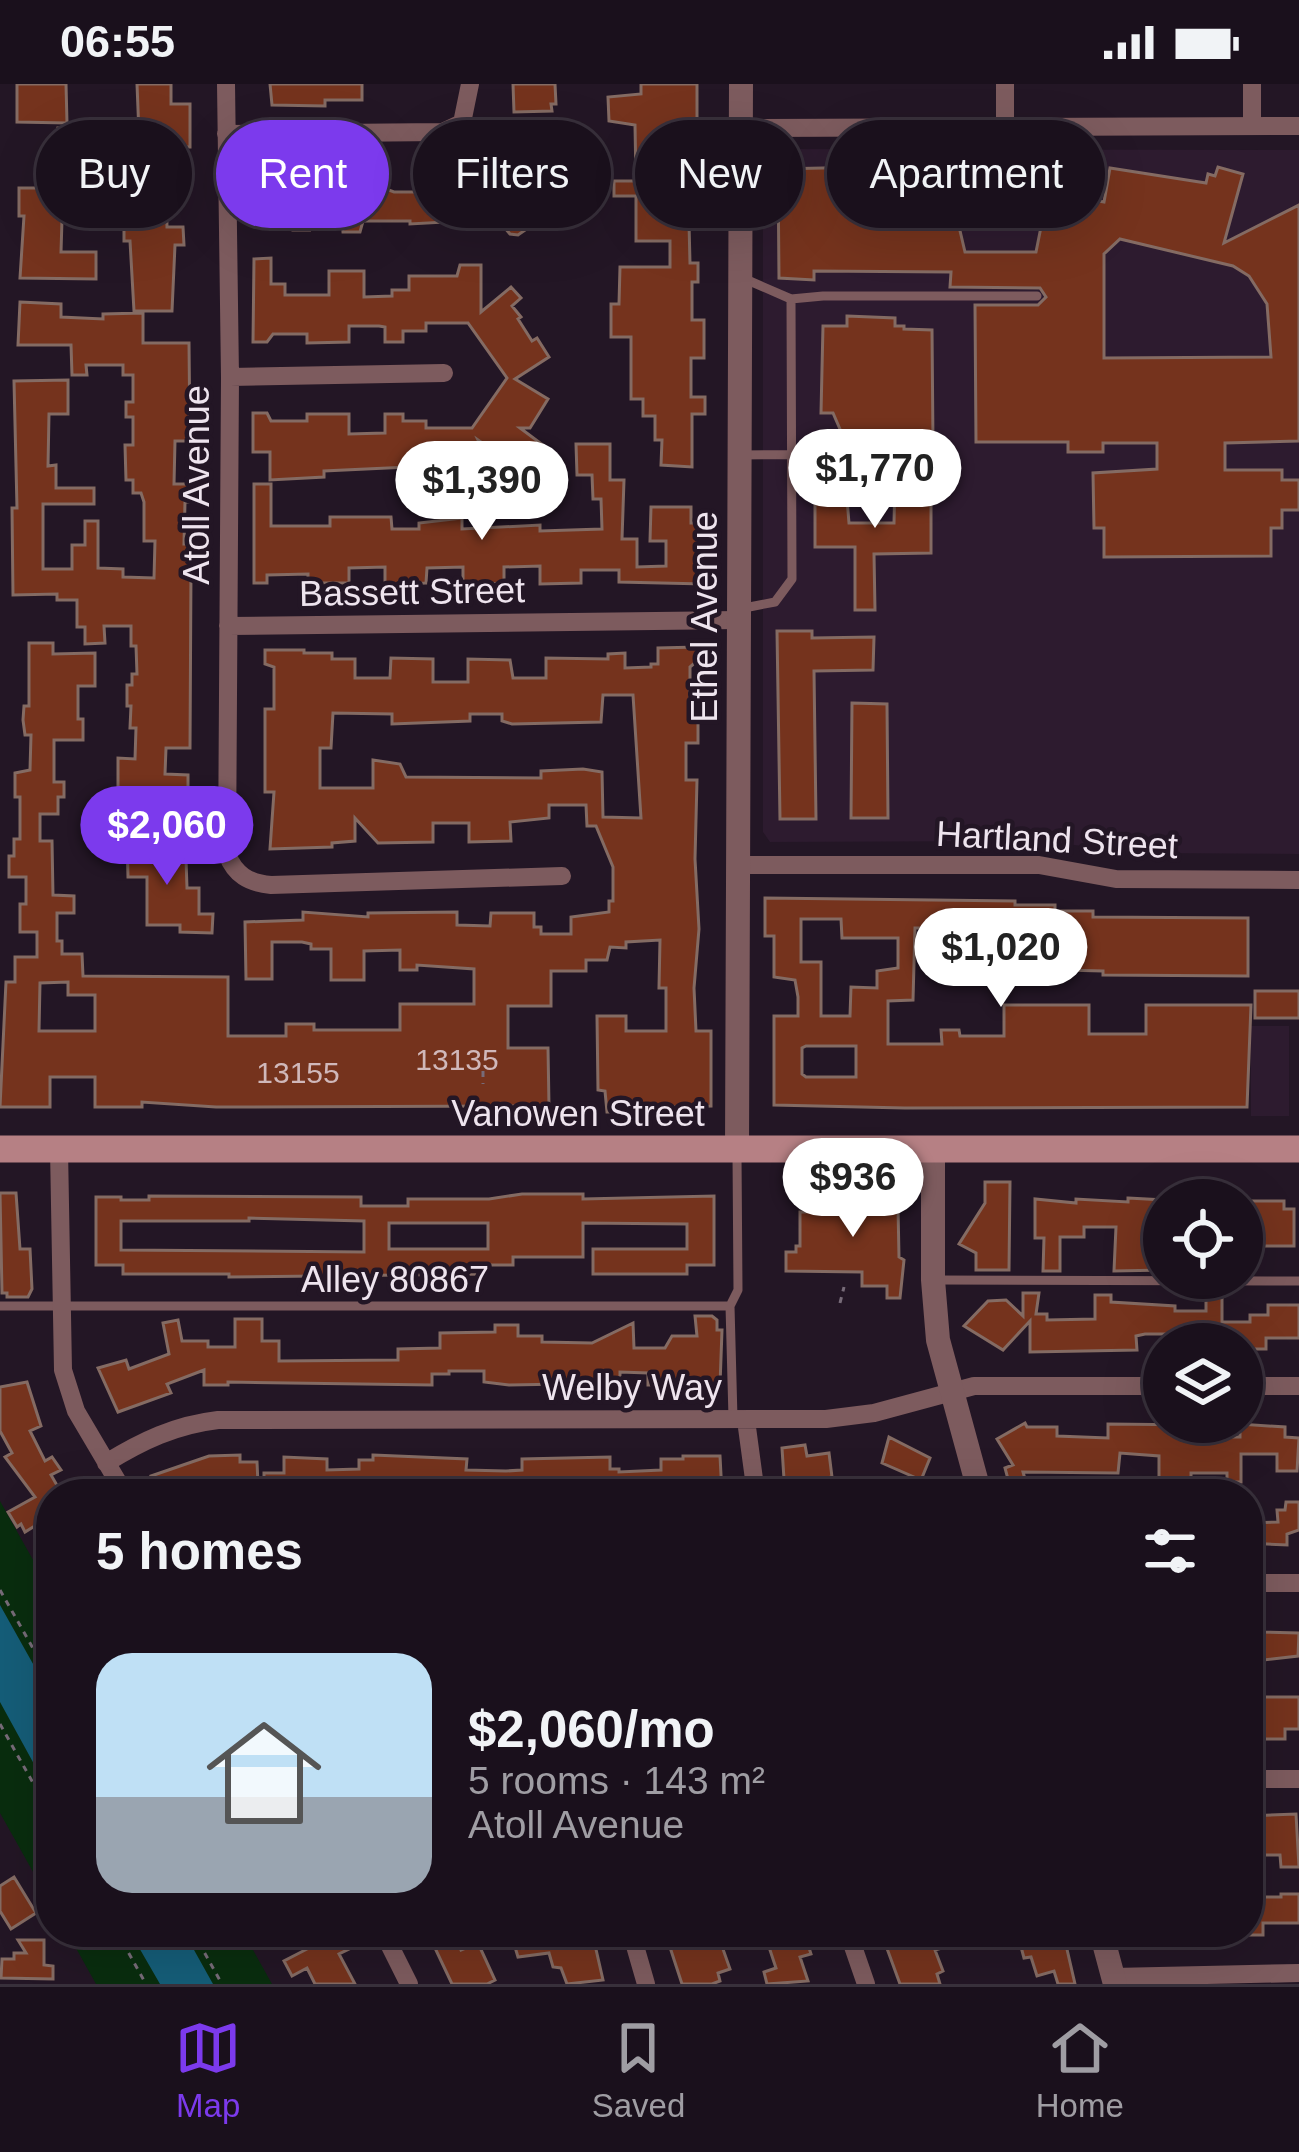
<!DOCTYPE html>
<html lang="en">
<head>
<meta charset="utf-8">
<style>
	:root { --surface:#1a101c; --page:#271e29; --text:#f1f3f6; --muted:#9f9da3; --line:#38303b; --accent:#7c3aed }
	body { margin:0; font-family:Helvetica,sans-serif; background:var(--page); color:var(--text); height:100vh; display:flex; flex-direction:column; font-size:45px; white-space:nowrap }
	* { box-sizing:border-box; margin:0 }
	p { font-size:39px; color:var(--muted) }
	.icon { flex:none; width:66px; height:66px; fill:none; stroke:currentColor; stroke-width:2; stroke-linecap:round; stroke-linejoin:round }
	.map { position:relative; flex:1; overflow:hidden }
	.drawer { position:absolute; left:36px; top:1395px; width:1227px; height:468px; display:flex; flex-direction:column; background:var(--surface); border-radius:48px; box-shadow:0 12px 48px #0002,0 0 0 3px var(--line) }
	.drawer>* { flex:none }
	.banner { position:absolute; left:36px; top:36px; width:1227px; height:108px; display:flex; gap:24px }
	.tools { position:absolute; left:1143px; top:1095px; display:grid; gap:24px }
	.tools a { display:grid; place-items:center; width:120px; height:120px; border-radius:50%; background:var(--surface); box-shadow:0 12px 48px #0002,0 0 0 3px var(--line); font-size:60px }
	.price { position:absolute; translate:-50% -102px; padding:0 27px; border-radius:42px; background:#fff; color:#222; font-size:39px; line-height:78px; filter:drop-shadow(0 3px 6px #0008) }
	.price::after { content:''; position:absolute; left:50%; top:72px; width:36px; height:27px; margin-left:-18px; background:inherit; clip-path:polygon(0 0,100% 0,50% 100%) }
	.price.current { background:var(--accent); color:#fff }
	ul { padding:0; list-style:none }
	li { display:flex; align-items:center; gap:36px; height:300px; padding:0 60px }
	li+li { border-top:3px solid var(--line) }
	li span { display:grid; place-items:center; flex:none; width:336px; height:240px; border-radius:36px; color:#555 }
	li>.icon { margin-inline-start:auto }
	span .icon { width:144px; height:144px; fill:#fffc; stroke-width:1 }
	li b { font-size:51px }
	h2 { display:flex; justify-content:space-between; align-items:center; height:144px; padding:0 60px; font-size:51px }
	.chip { padding:0 42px; border-radius:54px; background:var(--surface); box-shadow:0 12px 48px #0002,0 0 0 3px var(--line); font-size:42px; line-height:108px }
	.chip.current { background:var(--accent); color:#fff }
	.status { display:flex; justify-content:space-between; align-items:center; height:84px; padding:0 60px; background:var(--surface); direction:ltr }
	.status svg { height:33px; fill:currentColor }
	.menu { display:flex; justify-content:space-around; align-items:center; height:168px; border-top:3px solid var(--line); background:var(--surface); font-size:33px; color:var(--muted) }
	.menu a { display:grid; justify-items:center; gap:6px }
	.menu .current { color:var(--accent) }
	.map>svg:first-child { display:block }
	.built { fill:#2d1b2f }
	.green { fill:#092d0e }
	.water { fill:#155d78 }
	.building { fill:#75331d; stroke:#846b63; stroke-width:3; fill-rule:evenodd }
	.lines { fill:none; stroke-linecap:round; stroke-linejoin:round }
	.path { stroke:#776b78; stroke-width:3; stroke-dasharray:6 6; stroke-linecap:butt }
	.service { stroke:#7d5b5e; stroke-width:9 }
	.minor { stroke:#7d5b5e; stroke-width:18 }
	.tertiary { stroke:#7d5b5e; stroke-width:24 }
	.secondary { stroke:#b68084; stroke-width:27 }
	.labels { text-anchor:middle; stroke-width:9; stroke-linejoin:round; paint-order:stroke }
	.number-label { font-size:30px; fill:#d0b8ba }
	.street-label { font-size:36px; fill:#eee4ee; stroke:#231625 }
</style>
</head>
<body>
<div class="status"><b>06:55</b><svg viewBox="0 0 49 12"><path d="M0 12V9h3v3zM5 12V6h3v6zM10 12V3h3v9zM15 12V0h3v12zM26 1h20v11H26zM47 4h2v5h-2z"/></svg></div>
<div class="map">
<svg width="1299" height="1900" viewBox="0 0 1299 1900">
	<rect width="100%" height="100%" fill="#231625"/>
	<path class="built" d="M768,65L1299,66V770L1145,769L1039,757L770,758L763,748V74Z
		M1251,942H1289V1032H1251Z"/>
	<path class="green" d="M0,1417L51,1508V1820L0,1729Z
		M67,1848H243L272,1900H96Z"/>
	<path class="water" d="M0,1521L51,1612V1711L0,1618Z
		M130,1848H184L213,1900H160Z"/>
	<path class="building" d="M17,0H66L67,39L17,38Z
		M137,0H171V20H190V63H184L182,99H166L167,143H183L184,161H175L172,227H134L130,157H124V142L138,141V105H147V75H140Z
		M270,0H362V16H325V22L272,21Z
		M513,0H555L556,20H551L552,27L514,28Z
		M641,0H697V40H690V63H686L689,110H672V139H689L690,179H698V198H692V236H704V274H691V313H705V330H692V383L661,381L662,356H655V332H643V315H631V253H611V220H619L620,183H670V157H636V112H614V97H636L635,41L609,37L608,13L641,10Z
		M540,43L567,56L552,86L536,84L526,102L538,117L522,131L531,142L518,151L510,150L499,137L464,144L463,137L410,140V137H363L360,148H343L342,136L314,137L310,146H293V140H254V112L269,108V90H293V87L309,86V105L316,106L347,105V87H386V105L394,108H424L423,92L440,91V97L463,93L467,112L505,104L489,85L500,75L512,51L532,60Z
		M58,44L98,45L97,93L52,95V71L58,70Z
		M867,83V98H945V134H957L965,168H1036L1048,108L1104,118L1110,84L1206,99L1208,90L1215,92L1218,83L1243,90L1224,159L1299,121V357L1225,359V386H1282V396H1299V426H1282V444H1271V472L1104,473V444H1094L1093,389L1157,385V359H1103V368H1068V358H976L975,221H1038L1046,213L1040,204L950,203L951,188L814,187V196L779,194L778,85ZM1120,155L1233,182L1249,192L1267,220L1271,273L1104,274V170Z
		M19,104H63L61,168H96V195L20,194L24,132H19Z
		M271,174V200H285V211H329V187H364V213L392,212V206H409V192H457L460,181H481V228L511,203L521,214L512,222L521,233L518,235L532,257L537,254L549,273L515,295L548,315L530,344H520L543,361L524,388L478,356L495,392H461V409H447V385H421V419H408V383L324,387V393L270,396V368H253V329H267L271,337H307V330H349V350L385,349V330H403V337H426V344H472L507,294L468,239H426V247H403V258H385V243L379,242H349V258L307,259V250H273L267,258H253L254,175Z
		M20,218L61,220V233L103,235V230L143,229V259H189L190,357H175L174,400H189V418H185L184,460H188L191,485L190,664H166L165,690L188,691V709H183V731H162L163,756L125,729L129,724L126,708H118V674L135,675L136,644H130L131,622H127V601H132V590H137L136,562H131V542H104L105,559L85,560V543H77V516H57V510L13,511L12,424H17L14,297L68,296V330H49L48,382L56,381V404H94V420H43V485H72V461H85V437H98V484L123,485V493L154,494L155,457H144V418L141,409H133V396H126L125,361H133V333H126V318H133V291H123V281H86L87,291H72L71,261H18Z
		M847,232L895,234V242H904V245L932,246L933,358L846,359L833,329H821L823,242H847Z
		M576,360H610V396H624L622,455H637V483L666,482V457H650L651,423H691V439H705L704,500L619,498V486H581V499L540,500V482L504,483V500L463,498V483L427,484L426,499L385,500V483L349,484V499H308V490L267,491V499H254V400H271V442H330V433H391L392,445H419V439L462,434V445L540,441V447L602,445L601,415H593L592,391H577Z
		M895,394H931V469L874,470L875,526H855V463H815V403H846L849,439H894Z
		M777,547H812V554L874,553L873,586L814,587L816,735H780Z
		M29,559H53V570L95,569V602H78V635H83V656H54V698H64V713H58V730H40V757H52L53,811L74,812V829H57V857H62V870H82L83,892L228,893V952H286V940H314V946H400V920H474V885L417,881V886H400V866L364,867V896H331V865H311V860L302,858H272V895H246L245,838L303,836V828L368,833V829L457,828V841L490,842L491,829H534V843H541V850H571V833L609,828V817H613V783L596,742H587L586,721H549V734L510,738L511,757L469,758V739H433V758L378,759L355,734V757L332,759V763L270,765L274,708H265V625H274V583L265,580V566H304V569H332V575H355V594H390L391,574L433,575V598H468V575L510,576L513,594H546V574L608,575V570L625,569V584L651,583V580H658V564L697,563V577L690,583V617H698V659H686V696H697L695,775L699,845L694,904L696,947H711V1022L627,1024V1028H607L605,1007L598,1006L597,932H626V947H666V904H659L660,856L626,858V864L610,863L607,876H586V887H551V922H508V964H548L549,1022L216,1023L142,1018V1023H95V993H50V1023H0L6,898H15V873H37V848H20V820H26V793H9V772H14V755H20V713H15V689L30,686L31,651H25L23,636L24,622H29ZM603,611H633L641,734L603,733L602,688L583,685L541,687V694L406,693L400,680L373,676V704H320V664H331L333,629L392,630V640L470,637V630H502V637L512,640L601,638ZM68,898V911H95V947H39L40,899Z
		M852,619L887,620L888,734H851Z
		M163,756L165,775H186L187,804H199V830H213L212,849L180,848V841H147V793H128L127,757Z
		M765,814L1015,817V821H1055V827H1093V833L1248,834V892L1103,891V887L1064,886V881L988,876V870H943L941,844H915L913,916L888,917V960H942L941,946H959L960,952H1004V921H1089V950H1146V921H1251L1247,1023L905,1024L774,1021V932H798V913L795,896L774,893V852H765ZM801,835H841L842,854H898V884L877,887V904L851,903L850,932H821V878H801ZM806,962H856V993H806L802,990V964Z
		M1255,907H1299V934H1255Z
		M985,1098H1010L1009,1186H976V1169L959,1160L985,1119Z
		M0,1109H16L20,1165H30L32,1205L28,1213H7V1209H2Z
		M522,1110H583V1115L714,1112V1181H687V1190H593V1165H687V1140L583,1139V1173H513V1181H486V1190L229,1193V1190H123V1181H96V1113H121V1116H149V1112L361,1113V1122H408V1115H489ZM249,1134L364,1137V1168L121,1166V1137H249ZM389,1139H488V1165H389Z
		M910,1111L898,1123L899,1173L904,1176L900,1214H887V1202H862V1188L786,1187V1168H796V1162H800V1128H805V1118H851L850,1112Z
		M1128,1114L1164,1116V1186L1114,1187L1116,1143H1084V1153H1060V1187H1043L1044,1154H1035V1115L1076,1119V1115L1128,1118Z
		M1242,1117H1284V1125H1294V1162H1242Z
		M1206,1208H1222V1238H1250V1231H1268V1221H1299V1254H1266V1265H1242V1260H1187V1254H1171V1250H1145L1136,1252L1137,1266L1030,1268V1237L1003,1266L964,1242L988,1217L1006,1216L1023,1232V1209H1039L1036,1230H1047V1236L1095,1235V1211H1111V1218L1175,1222V1227H1206Z
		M695,1232H712L717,1236V1246H722L720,1301H648V1289L620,1288V1299L509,1301L484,1298V1287H449V1290H432V1301L228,1298V1301H204V1286L167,1300L171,1309L118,1328L98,1284L126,1276L129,1285L169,1270L163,1239L178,1236L182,1257H208V1263H235V1235H262V1257H279V1277L398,1276V1265L440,1264V1249L495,1248V1241H518V1252H542V1258L592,1259L633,1239L634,1264H665L672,1252H697Z
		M27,1298L41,1342L30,1347L45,1377L52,1373L61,1386L51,1391L62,1410H51V1461L38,1440L25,1448L21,1440L17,1443L8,1428L35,1413L5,1373L12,1369L0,1347V1303Z
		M1025,1339L1027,1343H1057V1352L1108,1354V1340L1200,1341V1353H1240V1340L1285,1343V1353L1299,1354L1297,1387H1277V1370H1241V1398H1227V1389H1191V1410H1168V1400H1159V1372L1120,1369L1118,1389L1023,1388L1025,1395L1009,1399L1005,1384L1013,1381L997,1355Z
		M889,1353L930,1374L921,1396L882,1379Z
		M805,1361L807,1372L829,1369L832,1393L812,1396L814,1407L790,1410L787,1394L784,1395L782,1364Z
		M240,1371V1378H257L258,1400H237L226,1410H157L151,1392L209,1372Z
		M373,1371L467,1375L466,1386L506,1387L522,1386V1375L610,1373V1385H619V1388L661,1386V1375H683V1372H720L722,1410H564V1400H531V1410L264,1409V1389H284V1373L327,1375V1386L359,1385V1376H373Z
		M1286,1418H1299V1446L1287,1450V1461L1248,1459V1439L1278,1438L1277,1426H1285Z
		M1248,1540H1261V1548L1299,1549L1298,1572L1263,1576L1262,1613H1299V1645H1285V1655H1248Z
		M1296,1730L1299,1783H1281L1280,1771H1248V1732Z
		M14,1793L36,1829L11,1845L0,1827V1802Z
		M1281,1810H1299V1839H1263V1851H1248V1813H1281Z
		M300,1848H340L349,1865L339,1870L355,1900H315L307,1884L292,1892L284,1877L309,1864Z
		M547,1848H592L603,1896L567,1900L561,1884L553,1883L549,1869L518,1873L512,1853L525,1849L526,1854Z
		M665,1848H717L730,1885L718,1889L720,1897L712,1900H682Z
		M764,1848H804L811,1870L800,1873L808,1897L767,1900L764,1888L776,1884Z
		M881,1848H928L930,1853L945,1850L949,1862L935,1866L943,1887L937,1890L940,1900H900Z
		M1017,1848H1063L1075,1900H1058L1054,1887L1037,1892L1031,1873L1024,1874Z
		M455,1852L461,1866L478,1859L495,1896L487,1900H452L434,1862Z
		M18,1856H44V1881L53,1882V1895L1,1894L2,1875H14V1869H26Z"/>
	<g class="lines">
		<path class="path" d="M483,987V1000
			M840,1219L844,1203
			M0,1506L51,1596
			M0,1640L51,1731
			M117,1848L146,1900
			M193,1848L222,1900"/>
		<path class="service" d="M791,215L823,212H1037
			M740,371L862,370
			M744,524L775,518L792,495L791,215L745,195
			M938,1196L1299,1197
			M0,1222H730
			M733,1334L730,1222L738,1206L737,1071"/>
		<path class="minor" d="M226,0L230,293L227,770C235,791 249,799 271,801L562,792
			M1252,0V42
			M1005,42V0
			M741,44L1299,42
			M226,50L443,48L462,39L470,0
			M230,293L444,289
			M228,542L739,536
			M740,781H1039L1116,795L1299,796
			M59,1065L63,1286L76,1327L125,1410
			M1242,1302H1299
			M746,1336L756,1410
			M106,1379C142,1357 175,1341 218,1336L826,1335L874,1329L974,1302H1164
			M1248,1499H1299
			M1248,1695H1299
			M383,1848L409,1900
			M631,1848L646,1900
			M848,1848L866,1900
			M1113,1893L1299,1889"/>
		<path class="tertiary" d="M737,1065L741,0
			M933,1066V1196L938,1256L980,1410
			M1101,1848L1115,1900"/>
		<path class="secondary" d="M0,1065H1299"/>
	</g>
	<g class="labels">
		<g class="number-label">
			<text x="457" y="986">13135</text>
			<text x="298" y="999">13155</text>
		</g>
		<g class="street-label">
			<text transform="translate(196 401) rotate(-90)" y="13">Atoll Avenue</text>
			<text transform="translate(412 507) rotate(-1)" y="13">Bassett Street</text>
			<text transform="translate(704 533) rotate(-90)" y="13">Ethel Avenue</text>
			<text transform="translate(1057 755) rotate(3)" y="13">Hartland Street</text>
			<text x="578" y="1042">Vanowen Street</text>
			<text x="395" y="1208">Alley 80867</text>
			<text x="632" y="1316">Welby Way</text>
		</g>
	</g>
</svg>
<div class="tools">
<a><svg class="icon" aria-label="locate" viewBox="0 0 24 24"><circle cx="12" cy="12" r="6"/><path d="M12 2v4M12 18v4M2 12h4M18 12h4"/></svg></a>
<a><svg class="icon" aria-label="layers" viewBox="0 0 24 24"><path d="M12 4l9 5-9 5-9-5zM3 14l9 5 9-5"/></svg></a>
</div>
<b class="price" style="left:875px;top:447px">$1,770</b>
<b class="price" style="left:482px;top:459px">$1,390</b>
<b class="price current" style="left:167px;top:804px">$2,060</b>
<b class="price" style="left:1001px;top:926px">$1,020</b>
<b class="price" style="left:853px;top:1156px">$936</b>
<div class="banner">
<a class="chip">Buy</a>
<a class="chip current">Rent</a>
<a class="chip">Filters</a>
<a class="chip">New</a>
<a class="chip">Apartment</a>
</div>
<section class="drawer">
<h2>5 homes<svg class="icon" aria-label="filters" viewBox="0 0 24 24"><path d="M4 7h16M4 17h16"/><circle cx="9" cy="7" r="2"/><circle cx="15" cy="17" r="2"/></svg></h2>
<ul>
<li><span style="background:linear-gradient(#bfe0f5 60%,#9aa5b1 0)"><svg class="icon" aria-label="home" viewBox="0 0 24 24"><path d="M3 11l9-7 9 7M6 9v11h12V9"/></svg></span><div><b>$2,060/mo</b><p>5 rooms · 143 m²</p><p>Atoll Avenue</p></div></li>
</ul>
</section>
</div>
<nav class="menu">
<a class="current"><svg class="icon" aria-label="map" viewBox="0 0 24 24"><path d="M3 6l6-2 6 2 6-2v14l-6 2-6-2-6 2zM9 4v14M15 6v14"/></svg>Map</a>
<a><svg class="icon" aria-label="saved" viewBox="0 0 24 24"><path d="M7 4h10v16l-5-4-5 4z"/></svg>Saved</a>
<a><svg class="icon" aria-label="home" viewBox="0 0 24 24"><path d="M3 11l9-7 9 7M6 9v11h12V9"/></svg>Home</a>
</nav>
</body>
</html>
